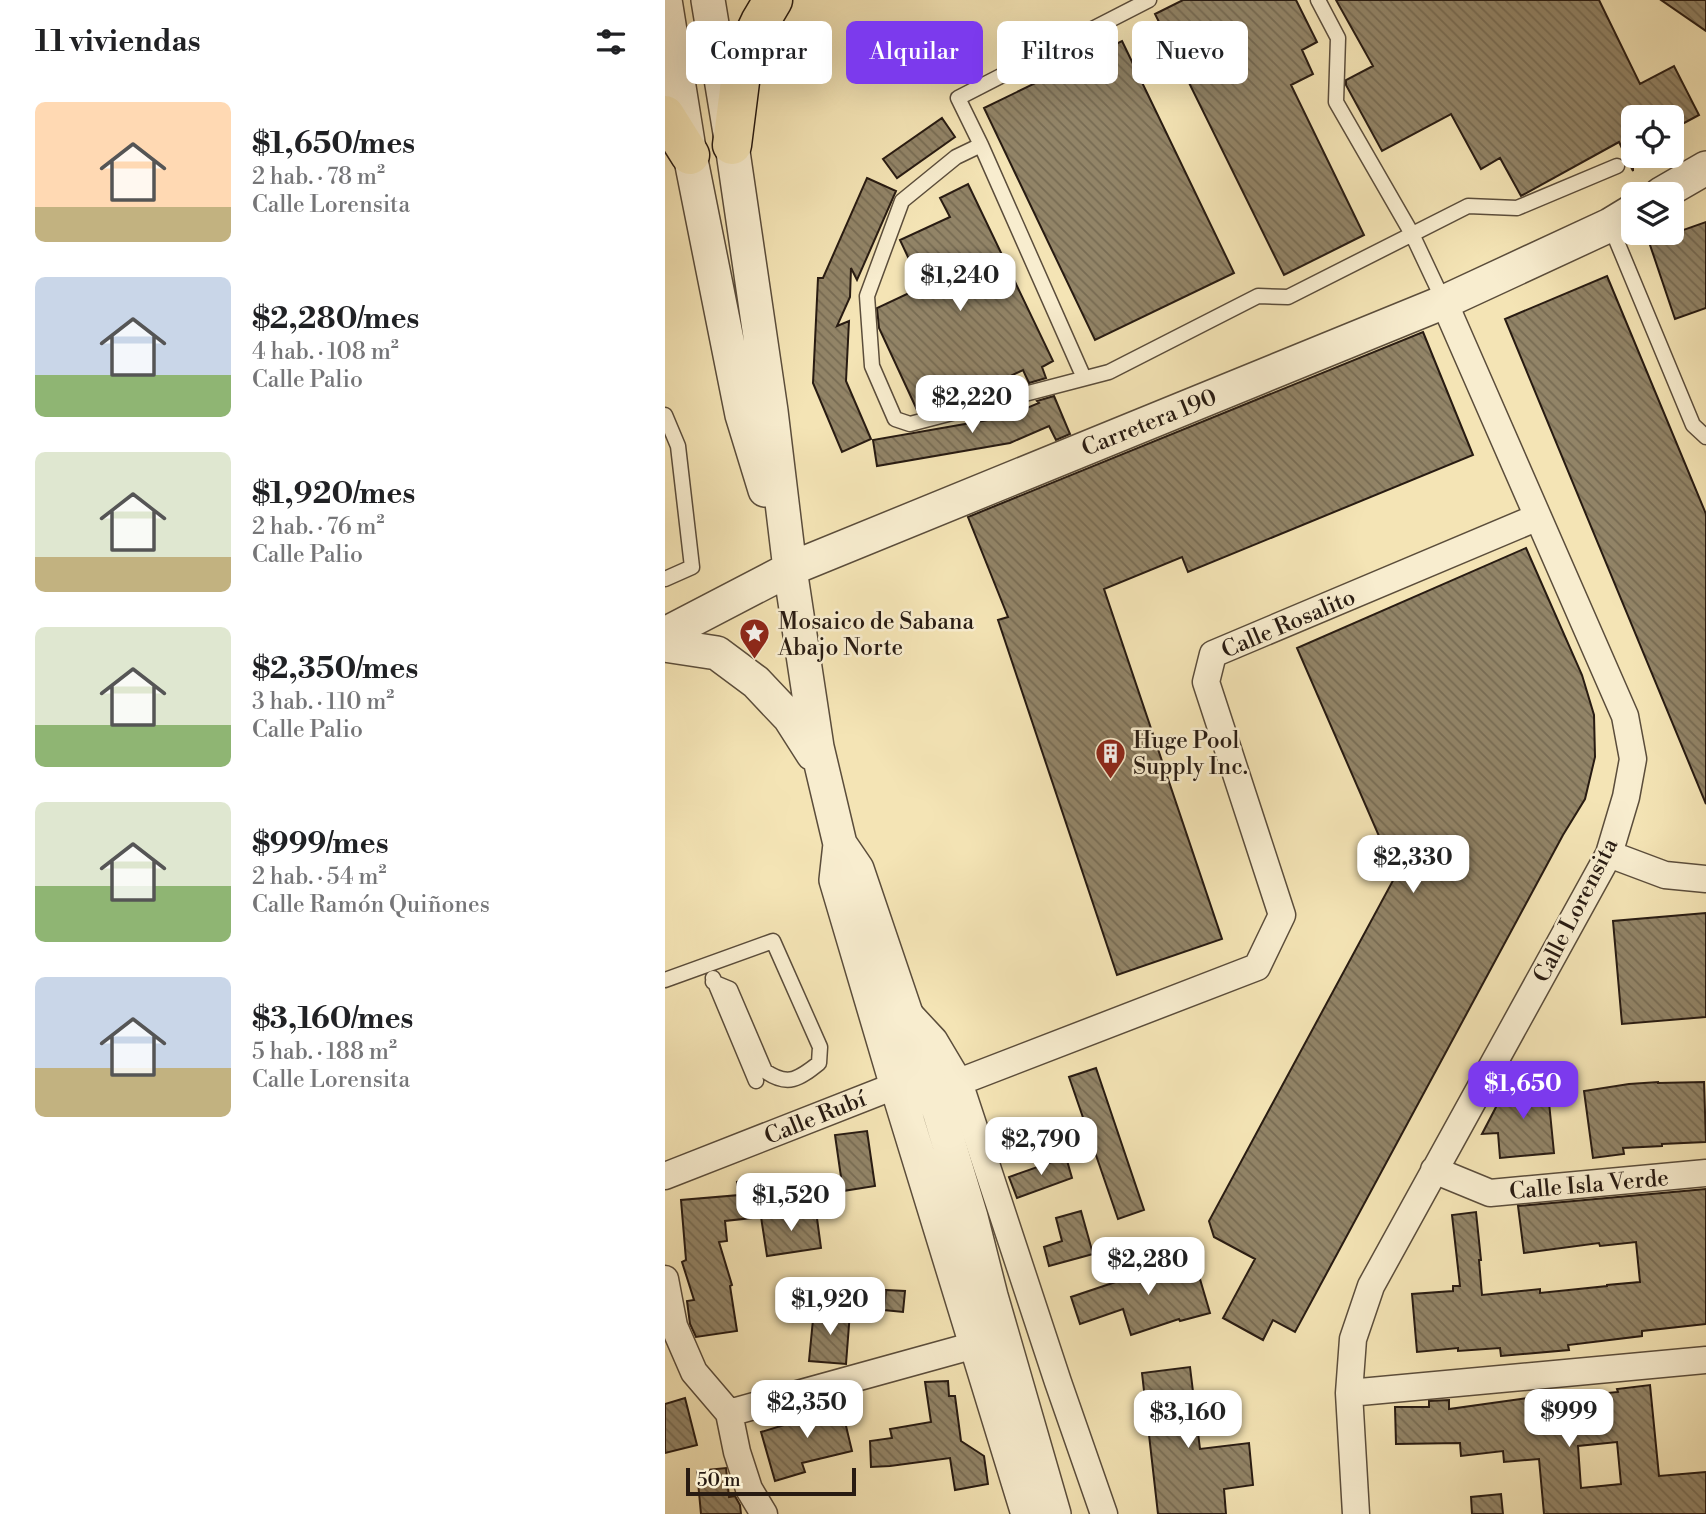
<!DOCTYPE html>
<html lang="es">
<head>
<meta charset="utf-8">
<style>
	:root { --surface:#fff; --page:#f2f2f2; --text:#202124; --muted:#757577; --accent:#7c3aed }
	body { margin:0; font-family:"Libre Bodoni",serif; background:var(--page); color:var(--text); height:100vh; display:flex; flex-direction:column; font-size:26px; white-space:nowrap }
	* { box-sizing:border-box; margin:0 }
	p { font-size:23px; color:var(--muted) }
	.icon { flex:none; width:38px; height:38px; fill:none; stroke:currentColor; stroke-width:2; stroke-linecap:round; stroke-linejoin:round }
	.map { position:relative; flex:1; overflow:hidden }
	.drawer { display:flex; flex-direction:column; background:var(--surface); width:665px }
	.drawer>* { flex:none }
	.guide { position:absolute; left:21px; top:21px; width:665px; height:63px; display:flex; gap:14px }
	.tools { position:absolute; left:956px; top:105px; display:grid; gap:14px }
	.tools a { display:grid; place-items:center; width:63px; height:63px; border-radius:10px; background:var(--surface); box-shadow:0 7px 28px #0002; font-size:35px }
	.scale { position:absolute; left:21px; bottom:18px; width:170px; box-sizing:border-box; padding-left:7px; border:4px solid #281b12; border-top:0; font-size:19px; line-height:24px; white-space:nowrap; color:#281b12; -webkit-text-stroke:5px #f8edcf; paint-order:stroke }
	.price { position:absolute; translate:-50% -60px; padding:0 16px; border-radius:14px; background:#fff; color:#222; font-size:23px; line-height:46px; filter:drop-shadow(0 2px 4px #0008) }
	.price::after { content:''; position:absolute; left:50%; top:42px; width:21px; height:16px; margin-left:-10px; background:inherit; clip-path:polygon(0 0,100% 0,50% 100%) }
	.price.active { background:var(--accent); color:#fff }
	ul { padding:0; list-style:none }
	li { display:flex; align-items:center; gap:21px; height:175px; padding:0 35px }
	li span { display:grid; place-items:center; flex:none; width:196px; height:140px; border-radius:10px; color:#555 }
	li>.icon { margin-inline-start:auto }
	span .icon { width:84px; height:84px; fill:#fffc; stroke-width:1 }
	li b { font-size:30px }
	h2 { display:flex; justify-content:space-between; align-items:center; height:84px; padding:0 35px; font-size:30px }
	.tag { padding:0 24px; border-radius:10px; background:var(--surface); box-shadow:0 7px 28px #0002; font-size:24px; line-height:63px }
	.tag.active { background:var(--accent); color:#fff }
	main { display:flex; flex:1; min-height:0 }
	.map>svg:first-child { display:block }
	.building { fill:url(#building-back-hatch); stroke:#281b12; stroke-width:2; fill-rule:evenodd }
	.lines { fill:none; stroke-linecap:round; stroke-linejoin:round }
	.service-casing { stroke:#5b4d3b; stroke-width:17 }
	.minor-casing { stroke:#5b4d3b; stroke-width:29 }
	.tertiary-casing { stroke:#5b4d3b; stroke-width:36 }
	.motorway-casing { stroke:#281b12; stroke-width:41 }
	.service { stroke:#f8edcf; stroke-width:14 }
	.minor { stroke:#f8edcf; stroke-width:26 }
	.tertiary { stroke:#f8edcf; stroke-width:33 }
	.motorway { stroke:#f4e4b5; stroke-width:38 }
	.labels { text-anchor:middle; stroke-width:5; stroke-linejoin:round; paint-order:stroke }
	.street-label { font-size:23px; fill:#281b12; stroke:#f8edcf }
	.poi-label { font-size:23px; fill:#281b12; stroke:#f8edcf; text-anchor:start }
</style>
</head>
<body>
<main>
<section class="drawer">
<h2>11 viviendas<svg class="icon" aria-label="filters" viewBox="0 0 24 24"><path d="M4 7h16M4 17h16"/><circle cx="9" cy="7" r="2"/><circle cx="15" cy="17" r="2"/></svg></h2>
<ul>
<li><span style="background:linear-gradient(#ffd9b3 75%,#c2b280 0)"><svg class="icon" aria-label="home" viewBox="0 0 24 24"><path d="M3 11l9-7 9 7M6 9v11h12V9"/></svg></span><div><b>$1,650/mes</b><p>2 hab. · 78 m²</p><p>Calle Lorensita</p></div></li>
<li><span style="background:linear-gradient(#c9d6e8 70%,#8fb573 0)"><svg class="icon" aria-label="home" viewBox="0 0 24 24"><path d="M3 11l9-7 9 7M6 9v11h12V9"/></svg></span><div><b>$2,280/mes</b><p>4 hab. · 108 m²</p><p>Calle Palio</p></div></li>
<li><span style="background:linear-gradient(#dfe7d0 75%,#c2b280 0)"><svg class="icon" aria-label="home" viewBox="0 0 24 24"><path d="M3 11l9-7 9 7M6 9v11h12V9"/></svg></span><div><b>$1,920/mes</b><p>2 hab. · 76 m²</p><p>Calle Palio</p></div></li>
<li><span style="background:linear-gradient(#dfe7d0 70%,#8fb573 0)"><svg class="icon" aria-label="home" viewBox="0 0 24 24"><path d="M3 11l9-7 9 7M6 9v11h12V9"/></svg></span><div><b>$2,350/mes</b><p>3 hab. · 110 m²</p><p>Calle Palio</p></div></li>
<li><span style="background:linear-gradient(#dfe7d0 60%,#8fb573 0)"><svg class="icon" aria-label="home" viewBox="0 0 24 24"><path d="M3 11l9-7 9 7M6 9v11h12V9"/></svg></span><div><b>$999/mes</b><p>2 hab. · 54 m²</p><p>Calle Ramón Quiñones</p></div></li>
<li><span style="background:linear-gradient(#c9d6e8 65%,#c2b280 0)"><svg class="icon" aria-label="home" viewBox="0 0 24 24"><path d="M3 11l9-7 9 7M6 9v11h12V9"/></svg></span><div><b>$3,160/mes</b><p>5 hab. · 188 m²</p><p>Calle Lorensita</p></div></li>
</ul>
</section>
<div class="map">
<svg width="1041" height="1514" viewBox="0 0 1041 1514">
	<defs>
		<pattern id="building-back-hatch" width="6" height="6" patternUnits="userSpaceOnUse" patternTransform="scale(1.75)"><rect width="6" height="6" fill="#928467"/><path d="M-1 5l2 2M0 0l6 6M5-1l2 2" fill="none" stroke="#776b53"/></pattern>
	</defs>
	<rect width="100%" height="100%" fill="#f4e4b5"/>
	<filter id="stains"><feTurbulence type="fractalNoise" baseFrequency=".00286" numOctaves="4"/><feColorMatrix values="0 0 0 0 .2 0 0 0 0 .09 0 0 0 0 .02 0 0 0 .5 -.17"/></filter>
	<radialGradient id="worn" r=".72"><stop offset=".6" stop-color="#630" stop-opacity="0"/><stop offset="1" stop-color="#630" stop-opacity=".3"/></radialGradient>
	<path class="building" d="M518,0H631L652,42L637,50L648,74L626,85L699,235L619,275L490,14Z
		M671,0H934L975,84L1009,66L1034,115L1006,130V117H968V171L954,142L856,196L835,158L816,169L786,114L717,151L681,85V80L708,66Z
		M996,0H1041V31Z
		M457,41L569,273L430,340L319,108Z
		M277,118L290,137L232,178L218,159Z
		M202,178L231,191L192,280L186,268L185,297L172,326L184,321L181,381L206,439L177,452L148,383L153,278H158Z
		M303,184L388,361L377,367L381,378L364,383L358,370L291,402L253,412L214,328L212,308L257,287L235,240L285,217L275,198Z
		M1041,222V308L1010,319L984,242Z
		M942,276L1041,514V804L840,319Z
		M758,332L808,455L523,572L517,557L439,589L557,939L452,975L333,620L343,617L303,517Z
		M389,396L405,434L391,440L384,426L345,443L212,466L208,440L340,417L374,403L372,401Z
		M861,548L917,675L929,715L930,757L920,799L898,835L630,1332L608,1320L598,1340L558,1318L590,1259L549,1237L544,1221L731,875L632,648Z
		M1041,913V1017L957,1024L948,921Z
		M431,1068L479,1210L453,1219L404,1077Z
		M882,1082L889,1153L835,1158L833,1133L817,1134L842,1086Z
		M993,1082V1083L1039,1082L1041,1142L997,1144V1146L958,1148L959,1154L928,1158L919,1091L964,1084Z
		M202,1131L210,1186L178,1191L170,1135Z
		M401,1157L407,1178L352,1198L344,1177Z
		M91,1180L96,1217L60,1221L62,1241L54,1242L67,1285L65,1286L72,1331L31,1337L25,1324L22,1301L29,1300L17,1262L21,1260L16,1200L74,1195L72,1182Z
		M1041,1189V1324L977,1331V1336L903,1345L904,1350L836,1356L835,1348L793,1351V1348L752,1352L747,1294L788,1291V1286H795L787,1215L811,1212L816,1260H814L817,1295L875,1289V1293L942,1286V1285L975,1282L971,1242L935,1246L934,1243L859,1253L853,1206Z
		M151,1211L156,1248L102,1256L96,1217Z
		M416,1211L428,1254L384,1266L379,1247L397,1241L391,1218Z
		M527,1252L545,1313L515,1321L514,1319L466,1335L458,1309L415,1324L406,1297L525,1257Z
		M221,1290L240,1291L238,1312L219,1310Z
		M149,1309L185,1312L181,1364L144,1361Z
		M525,1367L535,1449L584,1443L588,1485L559,1489L561,1514H493L477,1373Z
		M283,1381L284,1396H290L296,1441L319,1456L323,1484L290,1490L285,1458L225,1466L206,1467L205,1441L227,1438L225,1429L266,1422L260,1382Z
		M985,1385L994,1476L1041,1472V1514H879L874,1459L839,1462L838,1451L796,1456L795,1443L731,1444L730,1407H764V1401L784,1400V1409L862,1398L863,1401L953,1392L952,1389ZM952,1442L956,1484L916,1488L913,1446Z
		M20,1398L32,1445L0,1453V1404Z
		M175,1401L187,1451L137,1463L140,1472L110,1481L96,1432L142,1418L140,1409Z
		M61,1468L64,1497L70,1496L75,1505L76,1514H36L32,1471Z
		M836,1494L838,1514H807L806,1497Z"/>
	<g class="lines">
		<defs>
			<path id="service" d="M653,0L673,38L671,102L747,234L779,302
				M316,145L291,157L237,201L202,296L207,366L230,419L245,424L444,372L593,296L623,297L803,206L852,208L952,166
				M945,225L1028,425L1041,437
				M419,378L316,145L293,98L484,0
				M0,415L13,446L27,567L0,579
				M48,978L91,1081
				M0,980L108,941L155,1047L154,1063C134,1079 123,1087 100,1071L65,989L48,982"/>
			<path id="minor" d="M944,854L1000,875L1041,879
				M242,1011L269,1040L294,1082L393,1382L439,1514
				M294,1082L592,967L617,915L541,682L548,654L873,517
				M769,1170L825,1193L1041,1173
				M0,1176L250,1078
				M0,1279L9,1326L29,1372L64,1413L72,1452L84,1489L99,1514
				M684,1393L1041,1360
				M64,1413L310,1345
				M691,1514L684,1393L688,1339L706,1286L944,854L961,797L968,759L960,716L779,302"/>
			<path id="tertiary" d="M0,0L25,155L77,415L100,490
				M43,0L67,145L106,411L125,569L152,747L175,844L171,880L236,1100L363,1514
				M996,194L1041,168
				M0,634L125,569L779,302L945,225L968,211
				M0,645L52,653L91,682L125,718L148,754
				M175,844L192,869L275,1114L306,1217L326,1296L389,1514"/>
			<path id="motorway" d="M0,115L25,155
				M67,145L78,58L95,22L108,0"/>
		</defs>
		<use href="#service" class="service-casing"/>
		<use href="#minor" class="minor-casing"/>
		<use href="#tertiary" class="tertiary-casing"/>
		<use href="#motorway" class="motorway-casing"/>
		<use href="#service" class="service"/>
		<use href="#minor" class="minor"/>
		<use href="#tertiary" class="tertiary"/>
		<use href="#motorway" class="motorway"/>
	</g>
	<defs>
		<symbol id="sight-pin" viewBox="-11 -11 22 30"><path d="M0 17L-7.5 6A9.5 9.5 0 1 1 7.5 6Z" fill="#8f2418" stroke="#f8edcf"/><path d="M0-6L1.8-2.2L6-1.7L2.9 1.2L3.7 5.4L0 3.3L-3.7 5.4L-2.9 1.2L-6-1.7L-1.8-2.2Z" fill="#fff"/></symbol>
		<symbol id="building-pin" viewBox="-11 -11 22 30"><path d="M0 17L-7.5 6A9.5 9.5 0 1 1 7.5 6Z" fill="#8f2418" stroke="#f8edcf"/><path d="M-4-6H4V6H1V3H-1V6H-4ZM-2.5-4.3h1.7v1.8h-1.7ZM.8-4.3h1.7v1.8H.8ZM-2.5-1h1.7V.8h-1.7ZM.8-1h1.7V.8H.8Z" fill="#fff"/></symbol>
	</defs>
	<g fill-rule="evenodd">
		<use href="#sight-pin" x="72" y="616" width="35" height="47"/>
		<use href="#building-pin" x="428" y="736" width="35" height="47"/>
	</g>
	<g class="labels">
		<g class="street-label">
			<text transform="translate(484 422) rotate(-22)" y="8">Carretera 190</text>
			<text transform="translate(623 623) rotate(-23)" y="8">Calle Rosalito</text>
			<text transform="translate(910 910) rotate(-63)" y="8">Calle Lorensita</text>
			<text transform="translate(150 1117) rotate(-22)" y="8">Calle Rubí</text>
			<text transform="translate(924 1184) rotate(-5)" y="8">Calle Isla Verde</text>
		</g>
		<g class="poi-label">
			<text x="113" y="629">Mosaico de Sabana<tspan x="113" dy="26">Abajo Norte</tspan></text>
			<text x="468" y="748">Huge Pool<tspan x="468" dy="26">Supply Inc.</tspan></text>
		</g>
	</g>
	<rect width="100%" height="100%" filter="url(#stains)"/>
	<rect width="100%" height="100%" fill="url(#worn)"/>
</svg>
<div class="tools">
<a><svg class="icon" aria-label="locate" viewBox="0 0 24 24"><circle cx="12" cy="12" r="6"/><path d="M12 2v4M12 18v4M2 12h4M18 12h4"/></svg></a>
<a><svg class="icon" aria-label="layers" viewBox="0 0 24 24"><path d="M12 4l9 5-9 5-9-5zM3 14l9 5 9-5"/></svg></a>
</div>
<div class="scale">50 m</div>
<b class="price" style="left:295px;top:313px">$1,240</b>
<b class="price" style="left:307px;top:435px">$2,220</b>
<b class="price" style="left:748px;top:895px">$2,330</b>
<b class="price active" style="left:858px;top:1121px">$1,650</b>
<b class="price" style="left:376px;top:1177px">$2,790</b>
<b class="price" style="left:126px;top:1233px">$1,520</b>
<b class="price" style="left:483px;top:1297px">$2,280</b>
<b class="price" style="left:165px;top:1337px">$1,920</b>
<b class="price" style="left:142px;top:1440px">$2,350</b>
<b class="price" style="left:904px;top:1449px">$999</b>
<b class="price" style="left:523px;top:1450px">$3,160</b>
<div class="guide">
<a class="tag">Comprar</a>
<a class="tag active">Alquilar</a>
<a class="tag">Filtros</a>
<a class="tag">Nuevo</a>
</div>
</div>
</main>
</body>
</html>
